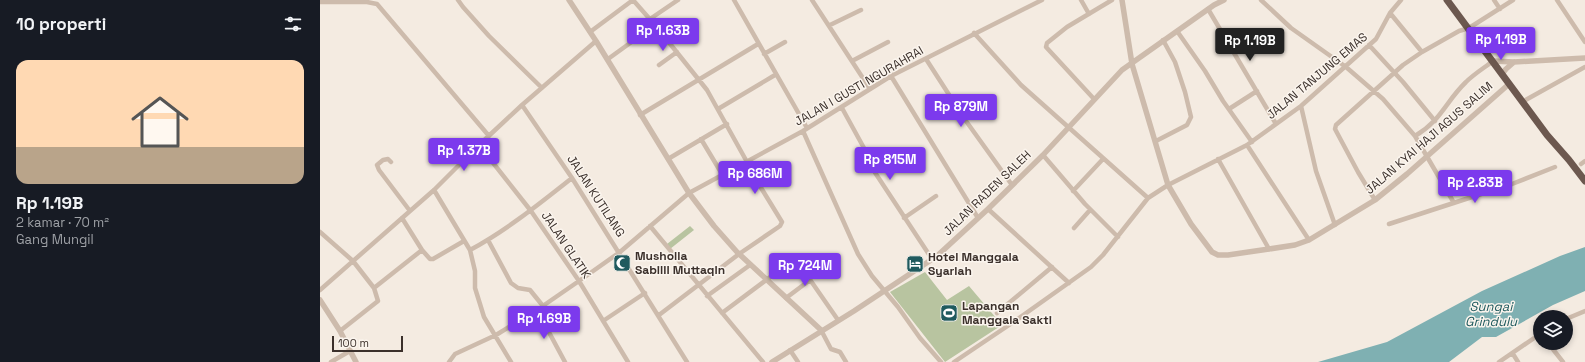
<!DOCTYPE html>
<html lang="id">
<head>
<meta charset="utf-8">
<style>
	:root { --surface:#171b24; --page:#242831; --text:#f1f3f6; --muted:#9ea1a6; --accent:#7c3aed }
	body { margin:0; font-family:"Space Grotesk",sans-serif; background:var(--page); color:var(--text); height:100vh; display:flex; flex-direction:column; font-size:15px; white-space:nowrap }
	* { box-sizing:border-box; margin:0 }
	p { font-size:13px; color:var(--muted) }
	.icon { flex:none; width:22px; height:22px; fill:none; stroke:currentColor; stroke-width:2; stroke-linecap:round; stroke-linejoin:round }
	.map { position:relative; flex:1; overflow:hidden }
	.drawer { display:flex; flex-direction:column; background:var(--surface); width:320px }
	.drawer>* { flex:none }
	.buttons { position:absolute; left:1213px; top:310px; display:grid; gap:8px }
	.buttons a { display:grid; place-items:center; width:40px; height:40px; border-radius:50%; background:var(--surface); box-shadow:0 2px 6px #0003; font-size:20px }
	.scale { position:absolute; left:12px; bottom:10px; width:71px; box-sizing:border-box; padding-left:4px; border:2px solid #3b302b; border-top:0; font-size:11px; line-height:14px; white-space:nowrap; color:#3b302b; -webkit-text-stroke:3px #fbf5ee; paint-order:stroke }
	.price { position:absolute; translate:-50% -34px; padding:0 9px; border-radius:4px; background:var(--accent); color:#fff; font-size:13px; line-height:26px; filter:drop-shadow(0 1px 2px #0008) }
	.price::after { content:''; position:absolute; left:50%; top:24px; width:12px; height:9px; margin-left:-6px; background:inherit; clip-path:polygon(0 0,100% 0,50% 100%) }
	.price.selected { background:#222; color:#fff }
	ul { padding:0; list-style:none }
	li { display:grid; align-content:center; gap:8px; height:212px; padding:0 16px }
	li span { display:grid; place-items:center; height:124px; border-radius:12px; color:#555 }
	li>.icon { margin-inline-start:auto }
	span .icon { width:72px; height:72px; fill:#fffc; stroke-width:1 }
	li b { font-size:17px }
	h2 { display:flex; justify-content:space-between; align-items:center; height:48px; padding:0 16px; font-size:17px }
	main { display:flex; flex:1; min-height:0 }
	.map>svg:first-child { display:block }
	.green { fill:#b8c4a0 }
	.water { fill:#7fb0b2 }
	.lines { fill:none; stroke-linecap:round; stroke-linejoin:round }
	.minor { stroke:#cdbbac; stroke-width:4.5 }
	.tertiary { stroke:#cdbbac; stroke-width:5.5 }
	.trunk { stroke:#6c584f; stroke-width:7 }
	.labels { text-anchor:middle; stroke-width:3; stroke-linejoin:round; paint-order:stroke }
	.street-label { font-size:12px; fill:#3b302b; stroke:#fbf5ee }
	.poi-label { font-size:12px; font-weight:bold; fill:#3b302b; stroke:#fbf5ee; text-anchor:start }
	.water-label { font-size:13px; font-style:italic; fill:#1f5a5e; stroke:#fbf5ee }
</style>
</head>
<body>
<main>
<section class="drawer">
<h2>10 properti<svg class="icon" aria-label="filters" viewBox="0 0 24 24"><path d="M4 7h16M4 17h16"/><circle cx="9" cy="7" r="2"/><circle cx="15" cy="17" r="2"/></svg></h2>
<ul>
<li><span style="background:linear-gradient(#ffd9b3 70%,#b9a48a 0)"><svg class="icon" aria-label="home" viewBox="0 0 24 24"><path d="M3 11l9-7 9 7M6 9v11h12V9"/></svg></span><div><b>Rp 1.19B</b><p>2 kamar · 70 m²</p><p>Gang Mungil</p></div></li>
</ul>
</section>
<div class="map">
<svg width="1265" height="362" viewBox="0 0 1265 362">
	<rect width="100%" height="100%" fill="#f4ebe1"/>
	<path class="green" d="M370,226L374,230L350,249L347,244Z
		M605,272L627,300L649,286L682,325L625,362L570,292Z"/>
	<path class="water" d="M1265,247V291L1233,305L1176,337H1162L1129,362H998L1067,342L1162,291L1240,256Z"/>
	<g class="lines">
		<path class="minor" d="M138,0L143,7L169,36L222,88
			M313,0L335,25L387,90L427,162L435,178L462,222L460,226L419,254L339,315
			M414,0L487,128
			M492,0L550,89
			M761,0L769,14
			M941,0L971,28L1026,67L1063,99L1095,136L1134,203
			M1174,0L1180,9
			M1237,0L1265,42
			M0,2H47L57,4L169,136
			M888,9L956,124
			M1070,13L1102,52
			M330,19L358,0
			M510,25L541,10
			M857,31L885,71L903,101L932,142
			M270,32L313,0
			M654,33L701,85L828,198
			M1049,45L1083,82L1115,121
			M444,54L465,42
			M288,59L335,25
			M606,59L646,121L692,185
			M532,61L568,42
			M339,65L357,52
			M571,76L658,218
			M774,99L726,47L727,43L747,27L792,0
			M1202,102L1265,67
			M202,105L252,178L367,362
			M981,106L996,171L1015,225
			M522,108L550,159L554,171L612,259
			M398,109L455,75
			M909,109L937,91
			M320,115L438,44
			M483,131L538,254L552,276L578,307L600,338L621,362
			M1095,136C1121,121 1126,101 1146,82C1154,74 1164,68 1173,61
			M381,139L402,174
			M836,141L867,125L871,117L865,92L855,62L843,40
			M159,145L211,211L259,281L308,362
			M927,145L989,240
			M723,155L765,204L798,237
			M348,159L407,124
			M898,159L949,249
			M71,162L68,159L63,160L57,165L59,170L90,211
			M1261,164L1265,161
			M114,190L150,250L155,271V288L160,304L164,317L191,362
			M753,191L783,159
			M1055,200L1038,172L1015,129L1016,125L1083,65L1102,52L1139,31L1149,28L1193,0
			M668,209L749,283
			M82,218L102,250L110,259H113L144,241
			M584,218L616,196
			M1069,224L1192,184L1235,167
			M330,226L443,362
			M754,228L770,210
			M0,232L33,261L54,288L58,301L20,331
			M168,240L191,283L198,288L210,290L223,306
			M150,250C187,230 219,204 252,178
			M54,288L102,250
			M0,290L114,190L159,145L202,105L276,41
			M387,296L430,265
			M466,298L490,280
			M217,310L245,362
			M402,313L469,263C476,263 479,266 484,271L518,320
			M677,313L732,267
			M1246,319L1265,311
			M283,321L325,293
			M501,330L511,349L520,352L526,362
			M1228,343L1243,362
			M470,350L478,362
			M1193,354L1198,362
			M11,362L30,351
			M129,362L135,354L176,335L217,310L259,281L300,252L369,193L483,131L571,76L722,0
			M634,362L695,321L771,267L783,255L828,198L848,185L927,145L981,106L1056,39L1070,13L1081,0
			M1179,362L1220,334"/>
		<path class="tertiary" d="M249,0L276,41L369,193L394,226L417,252L501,330
			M802,0L812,64L848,185L871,224L892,252L898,255H908L949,249L975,245L989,240L1055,200L1087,174L1189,84
			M1173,61L1194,62L1265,58
			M1182,74L1186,69L1194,62
			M0,300L20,331L36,362
			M452,362L534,311L617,256L668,209L723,155L802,70L894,5L904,0"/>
		<path class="trunk" d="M1127,0L1227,135L1249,160L1265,181"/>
	</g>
	<defs>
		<symbol id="mosque-square" viewBox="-11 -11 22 22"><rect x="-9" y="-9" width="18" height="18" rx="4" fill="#1f5a5e" stroke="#fbf5ee"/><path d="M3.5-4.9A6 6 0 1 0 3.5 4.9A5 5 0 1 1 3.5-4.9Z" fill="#fff"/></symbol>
		<symbol id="hotel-square" viewBox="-11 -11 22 22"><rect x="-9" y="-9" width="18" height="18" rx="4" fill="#1f5a5e" stroke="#fbf5ee"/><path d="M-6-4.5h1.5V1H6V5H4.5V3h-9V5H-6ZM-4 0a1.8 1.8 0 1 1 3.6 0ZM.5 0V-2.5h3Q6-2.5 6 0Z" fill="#fff"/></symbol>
		<symbol id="stadium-square" viewBox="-11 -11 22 22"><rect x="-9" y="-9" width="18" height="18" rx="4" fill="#1f5a5e" stroke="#fbf5ee"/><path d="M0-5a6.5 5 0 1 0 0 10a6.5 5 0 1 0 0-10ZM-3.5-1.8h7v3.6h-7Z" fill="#fff"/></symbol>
	</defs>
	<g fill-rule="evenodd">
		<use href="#mosque-square" x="292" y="253" width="20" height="20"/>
		<use href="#hotel-square" x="585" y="254" width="20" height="20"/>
		<use href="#stadium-square" x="619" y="303" width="20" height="20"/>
	</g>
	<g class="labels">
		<g class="street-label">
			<text transform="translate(997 76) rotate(-40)" y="4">JALAN TANJUNG EMAS</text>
			<text transform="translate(539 86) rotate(-30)" y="4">JALAN I GUSTI NGURAHRAI</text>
			<text transform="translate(1109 138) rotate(-41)" y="4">JALAN KYAI HAJI AGUS SALIM</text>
			<text transform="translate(667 193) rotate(-44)" y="4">JALAN RADEN SALEH</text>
			<text transform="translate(276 196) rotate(57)" y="4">JALAN KUTILANG</text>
			<text transform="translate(246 245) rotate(56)" y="4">JALAN GLATIK</text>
		</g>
		<g class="poi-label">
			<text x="315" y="260">Musholla<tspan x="315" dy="14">Sabilil Muttaqin</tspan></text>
			<text x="608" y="261">Hotel Manggala<tspan x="608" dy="14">Syariah</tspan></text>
			<text x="642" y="310">Lapangan<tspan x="642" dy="14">Manggala Sakti</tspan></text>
		</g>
		<g class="water-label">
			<text x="1171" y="311">Sungai<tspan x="1171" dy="15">Grindulu</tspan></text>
		</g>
	</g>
</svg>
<div class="buttons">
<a><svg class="icon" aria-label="layers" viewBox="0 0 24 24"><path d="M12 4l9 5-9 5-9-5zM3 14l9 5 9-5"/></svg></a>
</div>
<div class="scale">100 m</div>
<b class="price" style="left:343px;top:52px">Rp 1.63B</b>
<b class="price" style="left:1181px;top:61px">Rp 1.19B</b>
<b class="price selected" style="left:930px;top:62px">Rp 1.19B</b>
<b class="price" style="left:641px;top:128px">Rp 879M</b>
<b class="price" style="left:144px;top:172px">Rp 1.37B</b>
<b class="price" style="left:570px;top:181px">Rp 815M</b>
<b class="price" style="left:435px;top:195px">Rp 686M</b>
<b class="price" style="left:1155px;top:204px">Rp 2.83B</b>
<b class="price" style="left:485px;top:287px">Rp 724M</b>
<b class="price" style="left:224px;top:340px">Rp 1.69B</b>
</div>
</main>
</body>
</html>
